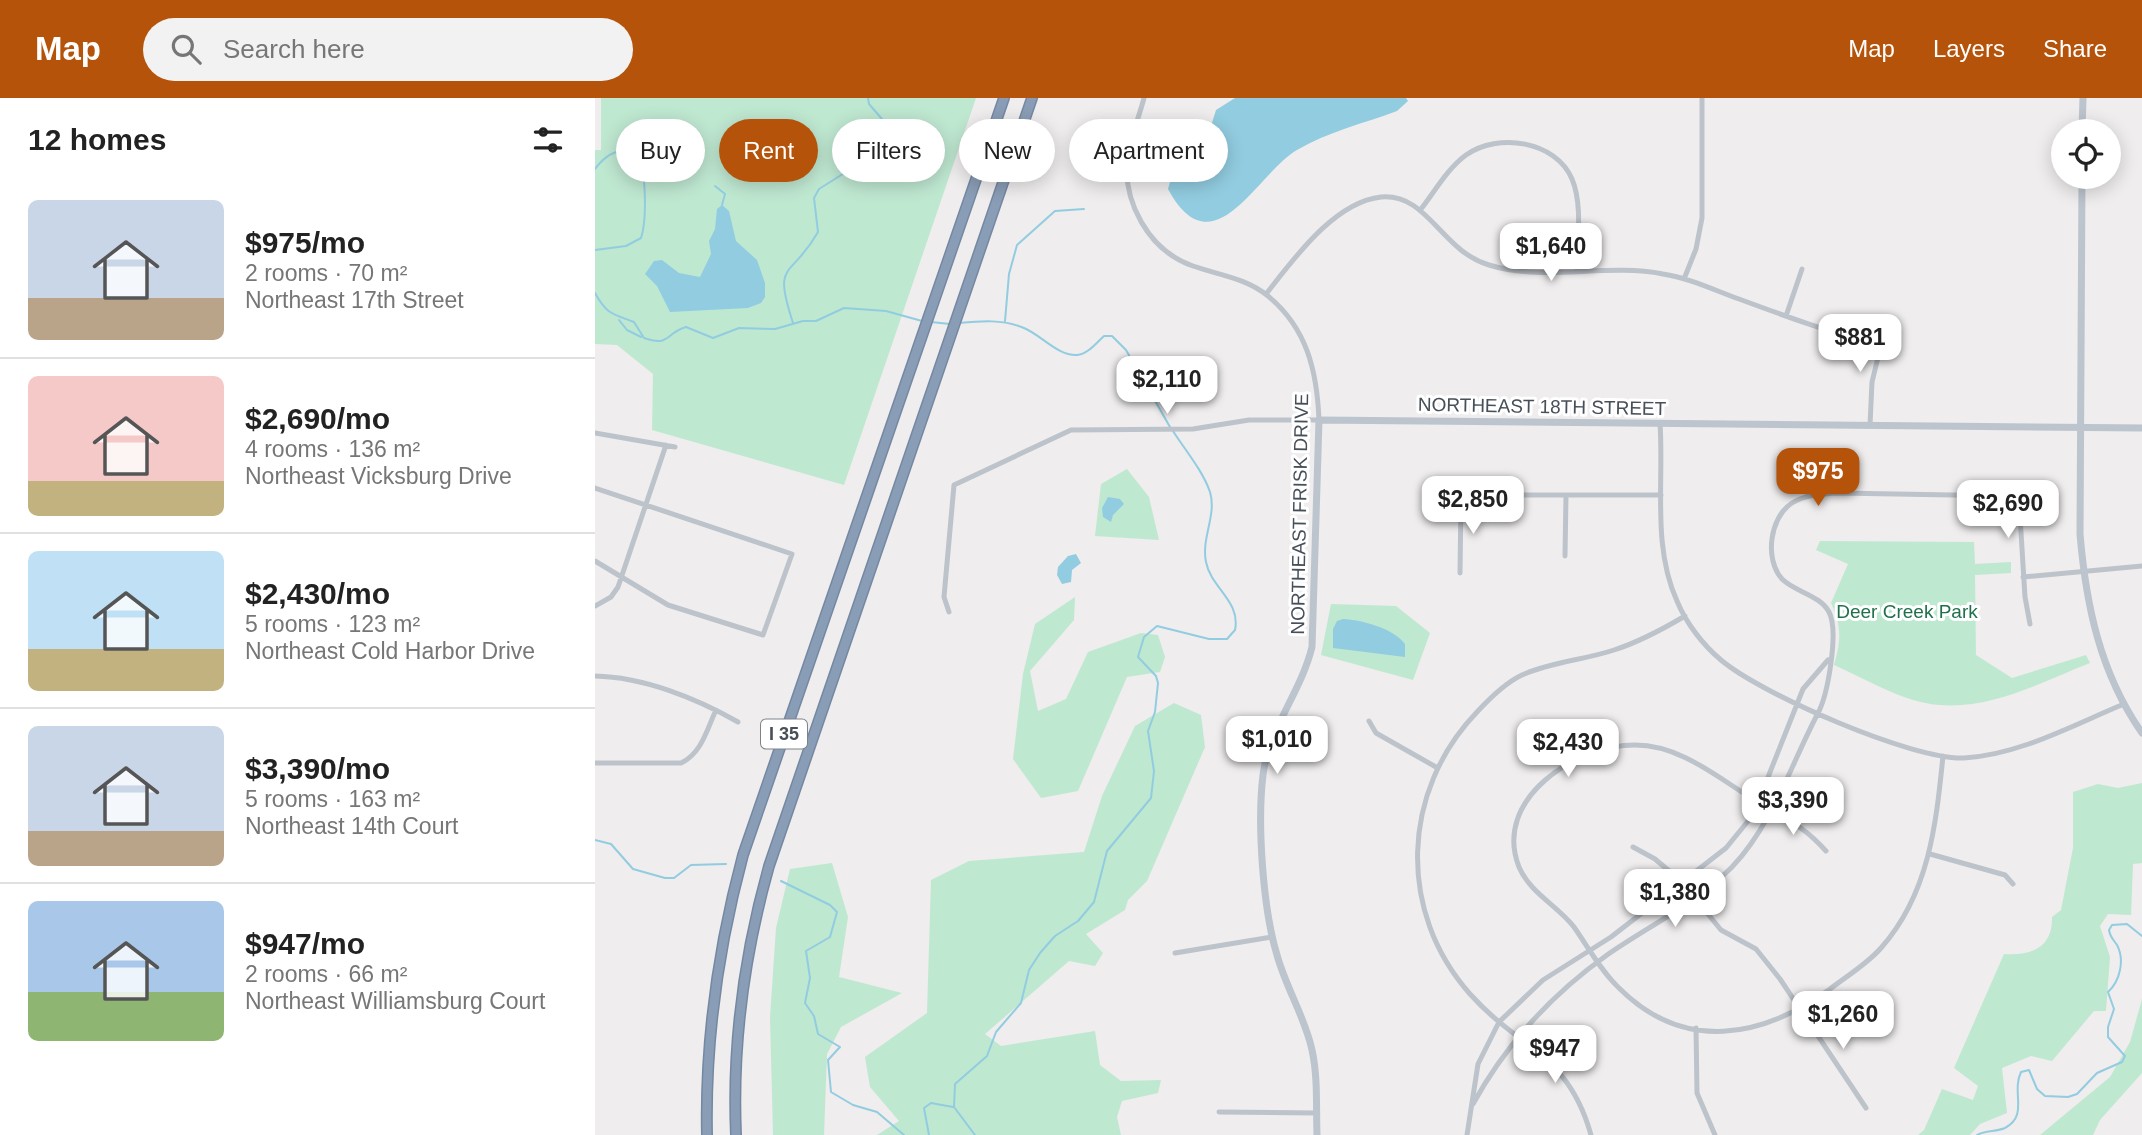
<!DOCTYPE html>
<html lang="en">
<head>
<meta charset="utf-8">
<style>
	:root { --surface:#fff; --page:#f2f2f2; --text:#222; --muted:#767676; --line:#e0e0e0; --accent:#b45309 }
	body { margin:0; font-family:Arial,sans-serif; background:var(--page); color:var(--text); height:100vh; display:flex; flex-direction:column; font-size:26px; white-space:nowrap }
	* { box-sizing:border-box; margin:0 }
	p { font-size:23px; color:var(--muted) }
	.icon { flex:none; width:38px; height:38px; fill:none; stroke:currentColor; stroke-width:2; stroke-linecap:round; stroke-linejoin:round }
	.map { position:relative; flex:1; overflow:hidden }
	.drawer { display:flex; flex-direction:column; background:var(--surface); width:595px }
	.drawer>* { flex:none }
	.top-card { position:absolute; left:21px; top:21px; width:665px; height:63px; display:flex; gap:14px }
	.controls { position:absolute; left:1456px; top:21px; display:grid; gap:14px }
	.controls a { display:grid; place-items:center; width:70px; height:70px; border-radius:50%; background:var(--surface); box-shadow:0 4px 18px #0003; font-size:35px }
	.price { position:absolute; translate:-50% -60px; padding:0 16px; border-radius:14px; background:#fff; color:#222; font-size:23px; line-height:46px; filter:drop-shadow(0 2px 4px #0008) }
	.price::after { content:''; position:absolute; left:50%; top:42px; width:21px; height:16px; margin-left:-10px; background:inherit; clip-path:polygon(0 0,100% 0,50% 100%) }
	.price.selected { background:var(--accent); color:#fff }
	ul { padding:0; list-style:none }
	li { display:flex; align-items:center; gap:21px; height:175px; padding:0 28px }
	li+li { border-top:2px solid var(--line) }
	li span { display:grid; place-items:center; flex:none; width:196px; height:140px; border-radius:10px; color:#555 }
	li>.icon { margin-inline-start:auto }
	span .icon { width:84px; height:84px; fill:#fffc; stroke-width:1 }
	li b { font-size:30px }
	h2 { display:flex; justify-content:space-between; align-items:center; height:84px; padding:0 28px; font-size:30px }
	.chip { padding:0 24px; border-radius:32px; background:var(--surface); box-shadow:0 4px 18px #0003; font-size:24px; line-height:63px }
	.chip.selected { background:var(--accent); color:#fff }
	header { display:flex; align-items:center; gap:42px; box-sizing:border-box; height:98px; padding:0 35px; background:var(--accent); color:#fff }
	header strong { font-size:33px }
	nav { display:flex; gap:38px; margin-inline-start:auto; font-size:24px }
	.search { width:490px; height:63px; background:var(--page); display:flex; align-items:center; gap:18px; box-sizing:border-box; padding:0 24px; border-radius:38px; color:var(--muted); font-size:26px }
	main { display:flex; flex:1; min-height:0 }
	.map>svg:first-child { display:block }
	.green { fill:#bfe8d1 }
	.water { fill:#92cce0 }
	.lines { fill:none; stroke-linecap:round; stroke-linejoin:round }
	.stream { stroke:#92cce0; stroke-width:2 }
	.highway-casing { stroke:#7588a2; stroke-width:12 }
	.street { stroke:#bdc3ca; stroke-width:5 }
	.secondary { stroke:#bcc4ce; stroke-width:7 }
	.highway { stroke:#8a9db6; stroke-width:9 }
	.labels { text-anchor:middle; stroke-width:6; stroke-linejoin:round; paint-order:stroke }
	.shield { fill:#fff; stroke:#7e848a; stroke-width:2 }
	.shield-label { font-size:18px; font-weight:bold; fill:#474f58 }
	.street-label { font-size:19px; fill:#474f58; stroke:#fff }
	.park-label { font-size:19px; fill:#21704d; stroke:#fff }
</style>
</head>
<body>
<header>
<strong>Map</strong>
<div class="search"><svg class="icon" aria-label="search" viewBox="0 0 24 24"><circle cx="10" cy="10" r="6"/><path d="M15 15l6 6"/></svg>Search here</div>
<nav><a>Map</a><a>Layers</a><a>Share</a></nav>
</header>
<main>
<section class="drawer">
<h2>12 homes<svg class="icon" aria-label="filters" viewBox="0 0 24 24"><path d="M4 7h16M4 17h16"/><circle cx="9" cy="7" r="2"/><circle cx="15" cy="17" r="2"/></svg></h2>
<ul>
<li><span style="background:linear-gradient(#c9d6e8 70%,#b9a48a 0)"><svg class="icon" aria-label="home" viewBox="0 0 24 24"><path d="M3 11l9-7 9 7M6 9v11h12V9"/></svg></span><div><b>$975/mo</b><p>2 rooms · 70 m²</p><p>Northeast 17th Street</p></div></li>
<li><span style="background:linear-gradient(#f6c9c9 75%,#c2b280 0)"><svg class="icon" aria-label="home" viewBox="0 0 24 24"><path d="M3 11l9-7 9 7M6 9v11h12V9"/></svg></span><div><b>$2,690/mo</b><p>4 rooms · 136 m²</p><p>Northeast Vicksburg Drive</p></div></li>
<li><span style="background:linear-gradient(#bfe0f5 70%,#c2b280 0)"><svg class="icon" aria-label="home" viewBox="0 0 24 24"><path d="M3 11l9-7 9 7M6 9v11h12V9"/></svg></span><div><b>$2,430/mo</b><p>5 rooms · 123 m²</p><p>Northeast Cold Harbor Drive</p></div></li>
<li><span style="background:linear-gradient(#c9d6e8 75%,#b9a48a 0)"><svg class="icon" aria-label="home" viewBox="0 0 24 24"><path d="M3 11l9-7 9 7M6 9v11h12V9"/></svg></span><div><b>$3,390/mo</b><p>5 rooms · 163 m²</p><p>Northeast 14th Court</p></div></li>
<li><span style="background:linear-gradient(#a9c7e8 65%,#8fb573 0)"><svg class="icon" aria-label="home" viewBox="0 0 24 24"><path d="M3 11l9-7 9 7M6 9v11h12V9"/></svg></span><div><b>$947/mo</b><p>2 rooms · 66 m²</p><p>Northeast Williamsburg Court</p></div></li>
</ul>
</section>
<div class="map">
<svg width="1547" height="1037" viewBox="0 0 1547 1037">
	<rect width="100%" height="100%" fill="#efeded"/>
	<path class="green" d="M6,0H381L249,387L57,332L58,276L22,247L0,246V52H6Z
		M532,371L554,399L564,442L500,438L506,386Z
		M1225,443L1379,444L1380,466L1416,464V475L1380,477L1381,557L1417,580L1491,557L1495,565C1447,584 1398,611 1345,607C1310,605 1271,581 1239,567C1246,543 1247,528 1236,505L1253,466L1221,452Z
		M480,499L479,522L435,573L443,613L471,601L493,554L546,535L563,537L570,559L565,574L532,579L483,693L446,700L418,661L428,576L440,526Z
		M736,506L801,508L835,535L818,582L726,557Z
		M579,605L606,617L610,649L552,783L533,802L530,812L491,836L508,855L500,868L474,863L390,936L406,948L500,933L505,967L526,983L566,982L563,995L527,1003L522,1019L526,1037H282L304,1023L275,989L270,959L332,915L336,782L374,763L489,754L507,698L540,628Z
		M1547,685V765L1538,766L1536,817L1513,816L1505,828L1515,859L1511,913H1499L1457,963L1436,958L1407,970L1412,1015L1385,1026L1375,1037H1323L1329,1032L1347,991L1378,1002L1383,988L1359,970L1409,856C1437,858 1458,849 1457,819L1466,812L1478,750V694L1503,686L1523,690Z
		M237,765L253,819L244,879L307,895L246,929L232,956L229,1037H178L175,919L181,830L195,771Z
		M1547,901V975L1505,1022L1498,1037H1445L1515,979L1535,944Z"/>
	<path class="water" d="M640,0H811L813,3L802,13C770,25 732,34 702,52C661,76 618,174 573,91C581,62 590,78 607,65C611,62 615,54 618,50L616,28L621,12Z
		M127,107L134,113L141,143L162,162L170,185V199L166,205L153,210L75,214L62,188L50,176L59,163L67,162L84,175L105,179L116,156L114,143L120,131L122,111Z
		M513,399L525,401L529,406L518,417L516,424L508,419L507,410Z
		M481,456L486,465L477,472L476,484L467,486L462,477L463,469L473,458Z
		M748,521C767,522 798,530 810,546V559L738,550V531L742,523Z"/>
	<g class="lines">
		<path class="stream" d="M0,71C12,55 26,47 44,59C51,77 52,122 46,140L31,148L0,152
			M120,88L130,96L127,107
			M0,195C12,217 18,216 39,224L49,240C76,249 70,235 91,229L118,240L144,230L180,231L208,223H221L249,210L291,213L327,223
			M24,222L32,232L46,239
			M410,223L414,176L422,147L460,113L489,111
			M336,224L355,226
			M198,225C177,161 196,182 223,134L219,100L224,91L251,74L263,46L284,44L288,39L287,21L274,6L273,0
			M364,225C386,223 408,221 429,230C446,237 463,258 482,257C493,256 501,245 509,238H517L531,252L575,329
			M0,742L16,746L38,771L70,780H79L96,767L131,766
			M186,783L235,807L242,814L235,839L211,853L215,880L210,905L219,918L223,936L245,949L233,962L236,994L258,1007L282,1014L309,1037
			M334,1037L329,1010L336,1005L358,1009
			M380,1037L359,1009L360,986L392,958L401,934L426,905L434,872L445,855L460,838L483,823L499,804L512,753L556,700L559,673L553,633L560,614L563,585L561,578L543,559L549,539L562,528L614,541H632L640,532C646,503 616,490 611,464C606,440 622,417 615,394C608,373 590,352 578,333
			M1382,1037C1391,1032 1401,1034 1410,1030C1434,1017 1416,995 1426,974L1434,972L1442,991L1450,998L1473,999L1482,996L1502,975L1527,964L1530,958L1513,939V929L1519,911L1513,894C1525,883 1530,862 1522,847C1518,841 1515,839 1514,832L1517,827L1532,826L1547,838"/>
		<defs>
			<path id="highway" d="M112,1037C110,941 123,850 148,757L409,0
				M141,1037C137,945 149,857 174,768L437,0"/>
		</defs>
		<use href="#highway" class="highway-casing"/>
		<path class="street" d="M826,111C840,93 853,70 871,57C903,34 961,43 977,81C988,107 982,144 982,172
			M1089,181L1101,151L1107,120V0
			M671,196C698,162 739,104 786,99C833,95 846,153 894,167C949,184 1011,165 1068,176C1094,180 1119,192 1144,201C1190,218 1236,235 1284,247
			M1191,218L1207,171
			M1065,325C1069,384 1057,448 1082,503C1091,525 1108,547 1126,562C1166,596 1317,662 1369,660C1424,657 1478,627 1529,606
			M1275,327L1277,284L1290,231
			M0,335L80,349
			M0,390L197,456L168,537L73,507L0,463
			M970,458L971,397
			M865,475L866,401L904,397H1066
			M1428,479L1547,468
			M0,508L16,499L23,489L71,347
			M354,514L349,499L359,387L476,332L598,331L654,322H724C722,273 712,230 673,198C651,180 624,177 598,168C554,153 526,103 533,57C536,38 544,19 549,0
			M0,578C48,579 101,600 143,624
			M774,623L781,635L841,669
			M0,665H86C107,655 112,631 121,612
			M1038,749L1060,761L1086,783L1126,832L1161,851L1185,881L1271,1010
			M1231,753C1208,727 1189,720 1161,703C1123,680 1086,647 1040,647C981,647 897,701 924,769C935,795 963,808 979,829C993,849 1006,873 1024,890C1089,955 1167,940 1235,891C1252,878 1272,866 1286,850C1334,796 1341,727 1348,658
			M1335,756L1410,777L1418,786
			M580,855L677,839
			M1101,930L1102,995L1120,1037
			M878,1006C911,946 956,897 1012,857C1054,828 1100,806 1137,769C1177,727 1196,667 1222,617C1233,598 1244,533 1234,514C1225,497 1200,494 1187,481C1169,461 1175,419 1197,405C1211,396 1228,396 1243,395L1415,398L1424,402L1430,499L1435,526
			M624,1014L722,1015
			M872,1037L883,966L904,924L948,882L1016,839L1131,750L1158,717L1208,591L1233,562
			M996,1037C973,955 925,952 875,896C802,814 806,693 882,614C894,601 910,585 927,577C956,564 989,562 1019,552C1044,544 1068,531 1090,518"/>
		<path class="secondary" d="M1487,33L1488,0
			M1487,79L1485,436C1491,507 1505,575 1547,635
			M722,1037C721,1009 723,979 717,952C710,919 691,890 682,857C668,811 662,726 668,677C674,630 706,594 717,549L724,322L1547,330"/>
		<use href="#highway" class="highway"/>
	</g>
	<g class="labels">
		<rect class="shield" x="166" y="621.5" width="46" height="29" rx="5"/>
		<g class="shield-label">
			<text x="189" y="642">I 35</text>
		</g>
		<g class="street-label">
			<text transform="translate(947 308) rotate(1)" y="7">NORTHEAST 18TH STREET</text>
			<text transform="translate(704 416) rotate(-89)" y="7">NORTHEAST FRISK DRIVE</text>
		</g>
		<g class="park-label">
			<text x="1312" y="520">Deer Creek Park</text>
		</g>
	</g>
</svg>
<div class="controls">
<a><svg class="icon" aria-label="locate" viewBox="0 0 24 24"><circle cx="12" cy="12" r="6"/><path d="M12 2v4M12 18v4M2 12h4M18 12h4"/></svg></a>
</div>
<b class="price" style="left:956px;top:185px">$1,640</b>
<b class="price" style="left:1265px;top:276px">$881</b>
<b class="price" style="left:572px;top:318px">$2,110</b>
<b class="price selected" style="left:1223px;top:410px">$975</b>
<b class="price" style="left:878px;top:438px">$2,850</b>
<b class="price" style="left:1413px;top:442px">$2,690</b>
<b class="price" style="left:682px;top:678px">$1,010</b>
<b class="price" style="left:973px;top:681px">$2,430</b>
<b class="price" style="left:1198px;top:739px">$3,390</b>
<b class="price" style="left:1080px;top:831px">$1,380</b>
<b class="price" style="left:1248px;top:953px">$1,260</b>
<b class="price" style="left:960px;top:987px">$947</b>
<div class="top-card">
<a class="chip">Buy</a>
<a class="chip selected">Rent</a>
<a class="chip">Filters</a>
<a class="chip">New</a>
<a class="chip">Apartment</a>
</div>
</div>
</main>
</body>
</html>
